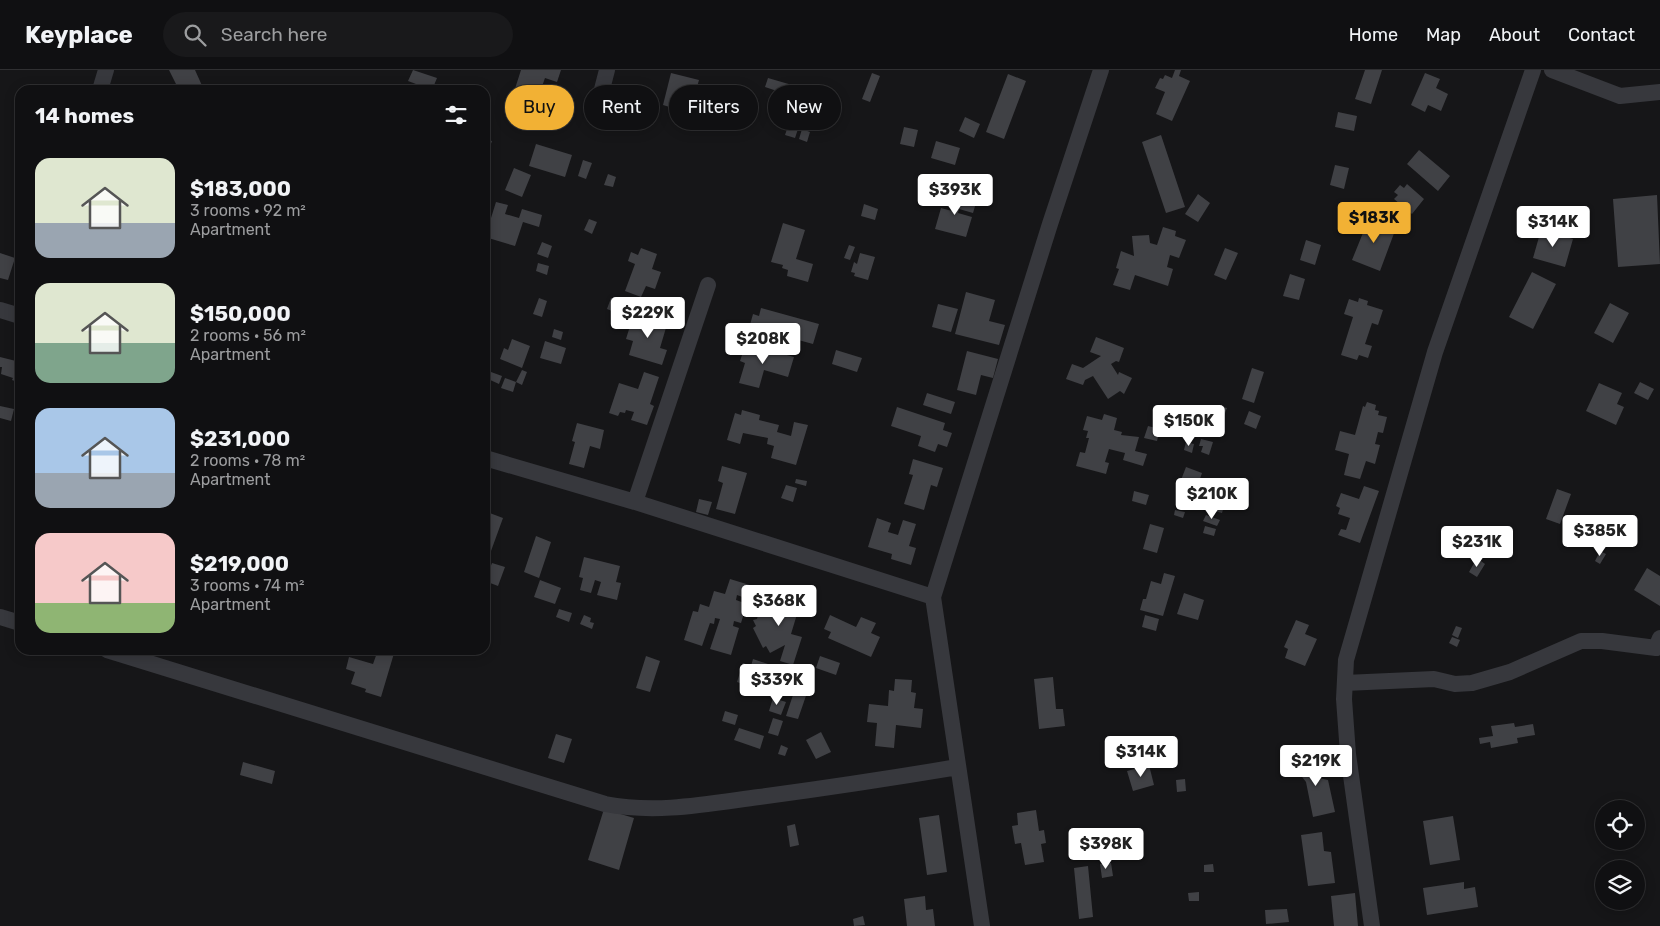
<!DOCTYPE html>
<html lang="en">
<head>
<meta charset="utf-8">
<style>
	:root { --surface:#101012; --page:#19191b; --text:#f1f3f6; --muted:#9c9d9f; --line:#303032; --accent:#f2b134 }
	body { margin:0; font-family:Rubik,sans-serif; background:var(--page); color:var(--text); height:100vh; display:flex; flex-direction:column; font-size:19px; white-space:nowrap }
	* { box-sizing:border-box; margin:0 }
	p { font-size:16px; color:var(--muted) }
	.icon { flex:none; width:28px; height:28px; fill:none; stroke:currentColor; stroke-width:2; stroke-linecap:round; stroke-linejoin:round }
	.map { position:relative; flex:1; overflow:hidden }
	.sheet { position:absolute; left:15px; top:15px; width:475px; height:570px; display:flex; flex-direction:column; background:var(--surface); border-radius:15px; box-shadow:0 2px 12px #0003,0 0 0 1px var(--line) }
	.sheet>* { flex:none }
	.top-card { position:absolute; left:505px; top:15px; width:475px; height:45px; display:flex; gap:10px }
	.fabs { position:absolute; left:1595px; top:730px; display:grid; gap:10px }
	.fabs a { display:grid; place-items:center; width:50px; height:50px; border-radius:50%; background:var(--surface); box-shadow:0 2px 12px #0003,0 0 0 1px var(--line); font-size:25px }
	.price { position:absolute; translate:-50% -42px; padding:0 11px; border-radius:5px; background:#fff; color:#222; font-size:16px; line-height:32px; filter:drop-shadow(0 1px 2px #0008) }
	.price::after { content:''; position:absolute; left:50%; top:30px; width:15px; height:11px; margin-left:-8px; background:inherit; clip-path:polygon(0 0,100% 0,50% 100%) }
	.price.current { background:var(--accent); color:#111 }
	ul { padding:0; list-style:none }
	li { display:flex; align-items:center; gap:15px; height:125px; padding:0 20px }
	li span { display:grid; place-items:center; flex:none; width:140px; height:100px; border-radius:15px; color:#555 }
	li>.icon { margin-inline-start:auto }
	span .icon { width:60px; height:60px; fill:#fffc; stroke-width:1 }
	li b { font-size:21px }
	h2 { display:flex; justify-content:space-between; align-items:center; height:60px; padding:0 20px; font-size:21px }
	.pill { padding:0 18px; border-radius:22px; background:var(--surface); box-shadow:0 2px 12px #0003,0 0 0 1px var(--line); font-size:18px; line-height:45px }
	.pill.current { background:var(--accent); color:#111 }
	header { display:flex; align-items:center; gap:30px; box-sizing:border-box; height:70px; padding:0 25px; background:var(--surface); border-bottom:1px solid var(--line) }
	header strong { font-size:24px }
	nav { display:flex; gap:28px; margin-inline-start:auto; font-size:18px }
	.search { width:350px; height:45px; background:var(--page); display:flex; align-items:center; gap:12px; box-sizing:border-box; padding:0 18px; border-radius:28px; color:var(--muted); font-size:19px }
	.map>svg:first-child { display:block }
	.building { fill:#404145 }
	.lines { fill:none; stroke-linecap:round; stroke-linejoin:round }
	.minor { stroke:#37383d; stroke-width:16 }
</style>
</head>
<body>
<header>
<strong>Keyplace</strong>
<div class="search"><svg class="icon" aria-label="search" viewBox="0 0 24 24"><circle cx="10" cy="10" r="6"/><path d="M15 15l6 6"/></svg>Search here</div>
<nav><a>Home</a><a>Map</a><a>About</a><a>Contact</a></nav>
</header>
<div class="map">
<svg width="1660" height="856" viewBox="0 0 1660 856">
	<rect width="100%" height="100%" fill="#161618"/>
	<path class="building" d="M169,0H195L204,20H179Z
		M413,0L437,8L432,20L408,11Z
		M521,0H561L557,12L545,8L535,36L530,34L527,41L513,36L515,29L512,28Z
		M1175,0H1181L1179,6L1190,11L1172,51L1156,44L1165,22L1155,18L1160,8L1163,9L1165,5L1172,8Z
		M1365,0H1382L1371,34L1355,29Z
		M671,3L699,10L697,17L703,19L701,29L726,36L720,59L674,47L676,39L663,35Z
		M872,3L880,6L870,32L862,29Z
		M1425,3L1440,9L1436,18L1448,24L1441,41L1428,35L1425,42L1411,35Z
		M1008,4L1026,11L1004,69L986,62Z
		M768,8L792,15L789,25L765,17Z
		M1338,42L1357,46L1354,61L1335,57Z
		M965,47L980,54L974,68L959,61Z
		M790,50L800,53L795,68L785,65Z
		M904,57L918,60L914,77L900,74Z
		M802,59L810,62L807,72L799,69Z
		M1161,65L1185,137L1166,143L1142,72Z
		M485,69L492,71L488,82L485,81Z
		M936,71L960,78L955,95L931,88Z
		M536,74L572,85L565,107L529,96Z
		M1419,80L1450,106L1438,121L1407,94Z
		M583,90L592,93L586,109L578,106Z
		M1335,95L1349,98L1344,119L1330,115Z
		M514,98L531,105L522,127L505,120Z
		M608,104L616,107L613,117L604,115Z
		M1407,114L1424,129L1412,144L1394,129L1398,125L1394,122L1400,115L1404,118Z
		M947,124L976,133L973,143L959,139L958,143L972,147L966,167L935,159L941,138L952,141L953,138L943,135Z
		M1198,124L1210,133L1198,152L1185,144Z
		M1657,125L1660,194L1618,197L1613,129Z
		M496,132L508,135L505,144L519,148L522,139L542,145L539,157L523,152L515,176L485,167V146L491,148Z
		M864,134L878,139L875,150L861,146Z
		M1369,148L1396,158L1380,201L1352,190Z
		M589,149L597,152L592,164L584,160Z
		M783,153L805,160L796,189L813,194L808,212L787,206L788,200L782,198L783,195L771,192Z
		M1163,157L1176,161L1175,166L1186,170L1179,188L1170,185L1167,197L1173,199L1168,216L1135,205L1130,220L1113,215L1119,199L1116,198L1121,181L1134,186L1132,166L1149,165L1150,173L1157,175Z
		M1541,160L1573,169L1565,197L1533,188Z
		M1306,170L1321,175L1315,195L1300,190Z
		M542,172L552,176L548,188L537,184Z
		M849,175L855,177L850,190L844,188Z
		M641,178L657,184L652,199L661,202L655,219L646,216L641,227L625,221L635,194L628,191L631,182L638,185Z
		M1225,178L1238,183L1226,210L1214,205Z
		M0,183L15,188L8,210L0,208Z
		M860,183L875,187L868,210L854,206L855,203L851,202L854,192L857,194Z
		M538,193L549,196L547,205L536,201Z
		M1532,202L1556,214L1533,259L1509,247Z
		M1290,204L1305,209L1299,230L1283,226Z
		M966,222L995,230L989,251L1005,255L999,275L955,264Z
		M539,228L547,231L542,247L533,244Z
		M611,228L626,233L622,245L607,239Z
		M1359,228L1368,231L1367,235L1383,240L1378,255L1372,253L1365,274L1372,276L1368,288L1359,285L1357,290L1341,285L1353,247L1344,244L1349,229L1358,232Z
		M1610,233L1629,243L1613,273L1594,263Z
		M938,234L958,239L951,262L932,257Z
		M761,238L819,254L813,274L769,262L768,268L748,262L753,244L759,246Z
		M642,243L668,251L660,278L667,280L662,295L629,285L633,271L626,269L630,256L634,257L637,249L640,250Z
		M554,259L563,262L561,270L552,267Z
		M1096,267L1124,278L1119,292L1116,291L1111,294L1118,305L1119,302L1132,308L1124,324L1120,321L1108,329L1093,306L1085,310L1083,315L1066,309L1072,294L1083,298L1101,286L1090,282Z
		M512,269L530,276L522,298L500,289L504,278L508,280Z
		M545,271L566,278L561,294L540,288Z
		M750,275L794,287L788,307L764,300L759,318L739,313L745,293L740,291L744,279L748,280Z
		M836,280L862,288L857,302L832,294Z
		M967,281L998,289L993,308L981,305L976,325L957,320Z
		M0,287L20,292V313L12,310L13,308L1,304L2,297H0Z
		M1252,298L1264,302L1254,333L1242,329Z
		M522,300L527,302L522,315L516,312Z
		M491,302L502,306L499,314L488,309Z
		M644,302L659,307L650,334L654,336L647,355L631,350L634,342L626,340L625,343L620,342L618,346L609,343L619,313L638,319Z
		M505,308L516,312L513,322L501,318Z
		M1640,312L1654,319L1648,330L1634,323Z
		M1599,313L1622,323L1617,334L1624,337L1616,355L1586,341Z
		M927,323L955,332L951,344L923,335Z
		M1367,332L1376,335L1375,340L1379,341L1378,345L1387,347L1383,363L1378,362L1375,374L1380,375L1375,394L1366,391L1360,409L1344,405L1349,384L1335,380L1340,361L1355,365L1363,336L1365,337Z
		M0,336L14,339L11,351L0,348Z
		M1220,336L1227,338L1223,348L1216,345Z
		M897,337L945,353L943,360L952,363L947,377L938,374L935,382L918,376L921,366L891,356Z
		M742,340L760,345L759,350L779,355L777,362L791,366L794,352L808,355L796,395L771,388L774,376L767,374L768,368L743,363L740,374L727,370L735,343L741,345Z
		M1249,341L1261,346L1256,359L1244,354Z
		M1104,344L1117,348L1114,360L1122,362L1121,365L1139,367L1135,381L1147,384L1143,396L1123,390L1125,383L1109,379L1105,392L1109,393L1106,404L1076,396L1080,382L1085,383L1089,368H1086L1088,361L1083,360L1087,346L1102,350Z
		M577,353L604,360L600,379L590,376L584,398L569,394L575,372L572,371Z
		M1148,356L1160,359L1157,371L1144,368Z
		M1201,369L1213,372L1209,385L1201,382L1203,376H1199Z
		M1186,372L1194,374L1192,383L1184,380Z
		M913,389L943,398L937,417L931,415L924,440L904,434L913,405L909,404Z
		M722,396L747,403L735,444L716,439L723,413L718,411Z
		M1186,397L1202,403L1193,429L1176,423Z
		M796,409L807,411L806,416L795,413Z
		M786,415L797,418L793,432L781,428Z
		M1215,415L1229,419L1222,443L1208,439Z
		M1364,416L1379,421L1360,473L1338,465L1341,459L1346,460L1350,448L1338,444L1340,438L1336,436L1341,423L1359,429Z
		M1557,419L1571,424L1560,454L1546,449Z
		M1134,421L1149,425L1146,435L1132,431Z
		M699,429L712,432L708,445L696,442Z
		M1175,440L1185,442L1183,448L1174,445Z
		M487,442L503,448L487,492L485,491V447Z
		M1206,445L1220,450L1217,456L1203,451Z
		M877,448L891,453L888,462L898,465L903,450L916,454L909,476L916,478L911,495L891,489L892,484L868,477Z
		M1150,454L1164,458L1157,483L1143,479Z
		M1205,456L1216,459L1214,466L1203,463Z
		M536,466L551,472L539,508L524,502Z
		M1600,481L1606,484L1600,494L1595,491Z
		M584,487L620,496L616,512L621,513L617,530L597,525L601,512L595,510L591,523L580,520L583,508L579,507Z
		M1477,488L1485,494L1477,507L1469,502Z
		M492,493L505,497L498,516L485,511Z
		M1647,498L1660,506V536L1634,520Z
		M1164,503L1175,506L1163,546L1140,540L1143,529H1146L1151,511L1161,514Z
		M730,509L753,516L748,529L737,525L736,530L747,534L741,553L734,551L733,556L739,558L731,585L710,579L720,549L715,548L714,554L710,553L702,576L684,570L693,541L698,542L700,534L709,537L714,521L725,524Z
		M540,510L561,518L555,534L534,527Z
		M1184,523L1204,530L1198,550L1177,544Z
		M764,524L770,525L773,532L770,542L777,538L781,525L801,531L791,564L802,567L793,595L780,591L785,575L770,583L766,576L763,578L753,558L756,556L753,550L757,549Z
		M559,539L572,543L569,552L556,547Z
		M584,545L591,548L590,552L594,553L592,559L580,554Z
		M830,545L856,557L861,547L876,553L871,563L880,567L871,587L828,568L831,562L824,559Z
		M1145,545L1159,549L1156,561L1142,557Z
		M1296,550L1309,555L1305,564L1317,569L1305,596L1285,588L1288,579L1284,577Z
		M1456,556L1462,558L1458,568L1452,565Z
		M1452,567L1460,570L1457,577L1449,573Z
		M378,580H395L381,627L365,622L366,619L351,614L355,602L346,599L349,587L373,594Z
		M646,586L660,591L650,622L636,618Z
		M820,586L840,593L836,605L816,598Z
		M753,589L768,594L766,601L772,603L767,622L737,612L743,593L751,596Z
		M1053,607L1056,639H1063L1065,656L1039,659L1034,609Z
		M895,609L912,610L911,622L916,623L914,638L923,639L921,658L896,655L894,678L875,676L877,653L867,652L869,634L888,636L889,620L894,621Z
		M796,616L808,620L798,649L786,646Z
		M773,628L786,632L781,645L769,641Z
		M725,641L738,645L735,655L722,651Z
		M773,648L783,651L778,666L768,663Z
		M1514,653L1515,657L1533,654L1535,665L1517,668L1518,673L1491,678L1490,672L1480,674L1479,668L1493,666L1491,656Z
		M739,658L764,666L760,679L734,670Z
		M821,662L831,682L816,689L806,670Z
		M556,664L572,669L564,693L548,688Z
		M781,675L788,678L785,686L778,684Z
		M1311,681L1314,696L1318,693L1321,696L1319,708L1328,710L1335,742L1313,747L1306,712L1299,703V698H1303L1300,684Z
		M243,692L275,701L272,714L240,705Z
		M1149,695L1154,715L1133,721L1127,701Z
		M1185,709L1186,721L1177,722L1176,710Z
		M604,739L634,748L619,800L588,790Z
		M1036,740L1039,761L1044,760L1046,773L1041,774L1044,792L1025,795L1021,773L1015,774L1012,756L1018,755L1017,743Z
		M939,745L947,802L927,805L919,748Z
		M1453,746L1460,790L1430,795L1423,751Z
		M795,754L799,775L790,777L787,756Z
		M1322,762L1324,781L1331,782L1335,813L1308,816L1301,765Z
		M1111,793L1113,806L1102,808L1100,794Z
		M1213,794L1214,802H1204V795Z
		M1088,796L1093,847L1079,849L1074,798Z
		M1464,812V819L1475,817L1478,837L1427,845L1423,818Z
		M1199,822V831H1189L1188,823Z
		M1355,823L1358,856H1334L1331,826Z
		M925,826L926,840L933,839L935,856H907L904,829Z
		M1287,839L1289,852L1266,854L1265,840Z
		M863,846L865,855L854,856L853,849Z"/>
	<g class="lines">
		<path class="minor" d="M1552,0L1620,26L1660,22
			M100,20L106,0
			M600,27L607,0
			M0,240L20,246
			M485,388L635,432L933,527
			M635,432L708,215
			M0,547L20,553
			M107,580L605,734C657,744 707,734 759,727C826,718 892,708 958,697
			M1345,613L1434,609L1455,614L1472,613L1510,602L1581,571H1602L1656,578L1660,568
			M982,856L933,527L1050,154L1101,0
			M1372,856L1348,684L1344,629L1346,590L1435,282L1533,0"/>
	</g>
</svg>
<div class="fabs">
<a><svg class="icon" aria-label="locate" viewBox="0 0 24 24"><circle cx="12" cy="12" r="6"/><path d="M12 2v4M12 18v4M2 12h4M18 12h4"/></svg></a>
<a><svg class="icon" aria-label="layers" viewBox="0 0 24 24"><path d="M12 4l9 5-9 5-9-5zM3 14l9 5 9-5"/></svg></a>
</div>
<b class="price" style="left:955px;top:146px">$393K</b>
<b class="price current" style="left:1374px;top:174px">$183K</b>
<b class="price" style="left:1553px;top:178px">$314K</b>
<b class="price" style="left:648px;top:269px">$229K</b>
<b class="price" style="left:763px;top:295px">$208K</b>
<b class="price" style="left:1189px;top:377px">$150K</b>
<b class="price" style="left:1212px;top:450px">$210K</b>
<b class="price" style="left:1600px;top:487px">$385K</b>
<b class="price" style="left:1477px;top:498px">$231K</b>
<b class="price" style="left:779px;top:557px">$368K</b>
<b class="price" style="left:777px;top:636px">$339K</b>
<b class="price" style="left:1141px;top:708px">$314K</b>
<b class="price" style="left:1316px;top:717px">$219K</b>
<b class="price" style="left:1106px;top:800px">$398K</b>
<div class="top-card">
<a class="pill current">Buy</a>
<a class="pill">Rent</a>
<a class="pill">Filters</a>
<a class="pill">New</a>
</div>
<section class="sheet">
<h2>14 homes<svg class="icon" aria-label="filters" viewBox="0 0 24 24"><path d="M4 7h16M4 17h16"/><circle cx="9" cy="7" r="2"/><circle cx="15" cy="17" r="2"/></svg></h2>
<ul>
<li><span style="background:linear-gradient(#dfe7d0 65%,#9aa5b1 0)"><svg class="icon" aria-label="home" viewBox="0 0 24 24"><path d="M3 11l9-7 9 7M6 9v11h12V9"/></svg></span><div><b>$183,000</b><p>3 rooms · 92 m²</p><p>Apartment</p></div></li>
<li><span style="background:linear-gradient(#dfe7d0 60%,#7fa58c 0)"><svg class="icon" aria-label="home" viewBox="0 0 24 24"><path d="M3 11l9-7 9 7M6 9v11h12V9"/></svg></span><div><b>$150,000</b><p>2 rooms · 56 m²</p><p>Apartment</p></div></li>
<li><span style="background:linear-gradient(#a9c7e8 65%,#9aa5b1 0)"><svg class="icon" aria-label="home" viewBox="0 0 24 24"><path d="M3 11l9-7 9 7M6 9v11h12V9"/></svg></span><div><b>$231,000</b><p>2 rooms · 78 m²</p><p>Apartment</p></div></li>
<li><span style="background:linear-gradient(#f6c9c9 70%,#8fb573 0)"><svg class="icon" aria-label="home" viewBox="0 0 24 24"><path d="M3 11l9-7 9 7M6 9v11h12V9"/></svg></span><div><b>$219,000</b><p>3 rooms · 74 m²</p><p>Apartment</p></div></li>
</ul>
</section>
</div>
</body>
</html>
